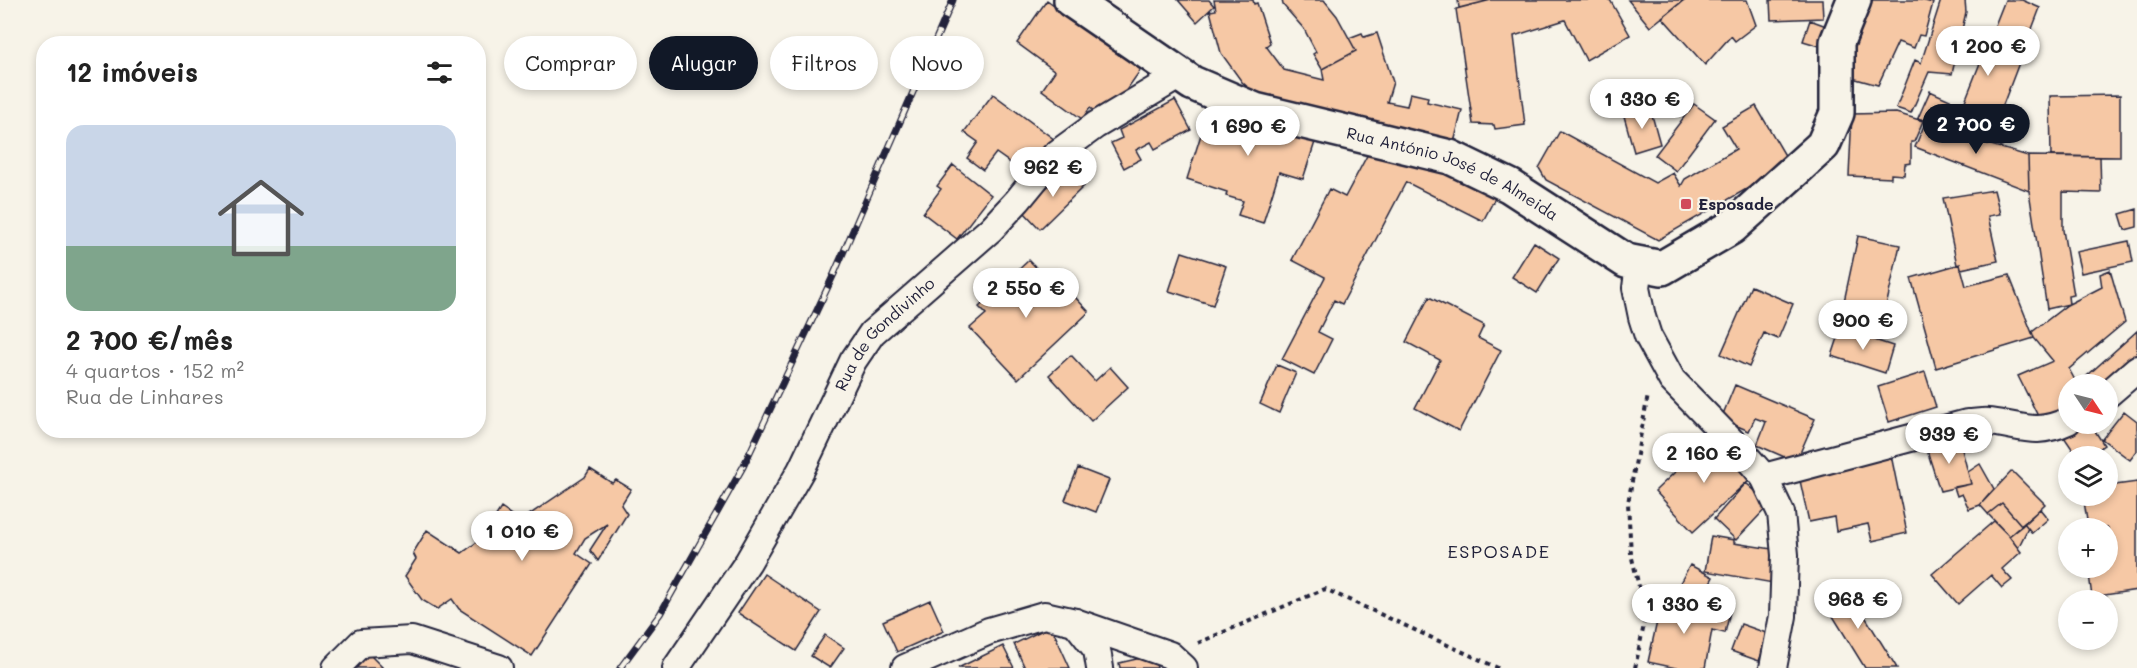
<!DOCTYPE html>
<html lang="pt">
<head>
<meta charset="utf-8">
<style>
	:root { --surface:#fff; --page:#f2f2f2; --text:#222; --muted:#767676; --line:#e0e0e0; --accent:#111827 }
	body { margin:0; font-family:Mali,sans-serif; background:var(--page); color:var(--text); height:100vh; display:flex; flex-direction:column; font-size:22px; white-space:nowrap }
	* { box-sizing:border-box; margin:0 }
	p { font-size:20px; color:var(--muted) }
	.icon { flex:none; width:33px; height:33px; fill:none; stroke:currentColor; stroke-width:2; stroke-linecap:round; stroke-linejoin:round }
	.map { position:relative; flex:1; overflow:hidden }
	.panel { position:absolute; left:36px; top:36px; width:450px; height:402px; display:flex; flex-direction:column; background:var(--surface); border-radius:24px; box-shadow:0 3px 9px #0003 }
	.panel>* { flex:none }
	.guide { position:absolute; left:504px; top:36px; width:570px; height:54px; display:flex; gap:12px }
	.needle { width:39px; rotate:125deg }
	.tools { position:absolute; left:2058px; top:374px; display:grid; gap:12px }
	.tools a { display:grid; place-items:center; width:60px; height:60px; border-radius:50%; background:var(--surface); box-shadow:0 3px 9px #0003; font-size:30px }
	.price { position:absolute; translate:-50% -51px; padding:0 14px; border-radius:21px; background:#fff; color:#222; font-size:20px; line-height:39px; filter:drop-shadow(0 2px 3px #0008) }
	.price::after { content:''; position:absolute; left:50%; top:36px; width:18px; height:14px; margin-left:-9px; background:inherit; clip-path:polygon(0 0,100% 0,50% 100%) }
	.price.on { background:var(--accent); color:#fff }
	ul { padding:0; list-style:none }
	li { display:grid; align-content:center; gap:12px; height:318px; padding:0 30px }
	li+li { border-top:2px solid var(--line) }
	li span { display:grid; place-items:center; height:186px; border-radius:18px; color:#555 }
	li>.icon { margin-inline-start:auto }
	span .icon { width:108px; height:108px; fill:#fffc; stroke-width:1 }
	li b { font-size:26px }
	h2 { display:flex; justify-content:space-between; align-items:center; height:72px; padding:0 30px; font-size:26px }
	.chip { padding:0 21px; border-radius:27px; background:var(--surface); box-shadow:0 3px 9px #0003; font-size:21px; line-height:54px }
	.chip.on { background:var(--accent); color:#fff }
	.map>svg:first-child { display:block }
	.building { fill:#f6c8a5; stroke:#22223b; stroke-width:1.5 }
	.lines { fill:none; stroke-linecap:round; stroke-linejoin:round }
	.minor-casing { stroke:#22223b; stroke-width:30 }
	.secondary-casing { stroke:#22223b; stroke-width:38 }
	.path { stroke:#22223b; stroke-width:4; stroke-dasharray:4.5 4.5; stroke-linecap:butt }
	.minor { stroke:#f7f3e8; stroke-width:26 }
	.secondary { stroke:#f7f3e8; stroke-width:33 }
	.rail-casing { stroke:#22223b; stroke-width:7 }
	.rail { stroke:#f7f3e8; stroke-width:4.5; stroke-dasharray:14; stroke-linecap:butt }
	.poi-dot { fill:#d1495b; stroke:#f7f3e8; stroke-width:2 }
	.labels { text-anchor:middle; stroke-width:4.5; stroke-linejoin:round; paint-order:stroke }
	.street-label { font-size:16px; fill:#22223b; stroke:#f7f3e8 }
	.poi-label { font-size:16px; font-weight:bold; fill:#22223b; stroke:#f7f3e8; text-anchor:start }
	.neighbourhood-label { font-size:18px; letter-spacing:1.5px; fill:#22223b; stroke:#f7f3e8 }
</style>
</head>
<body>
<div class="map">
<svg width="2137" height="668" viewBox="0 0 2137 668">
	<rect width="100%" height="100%" fill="#f7f3e8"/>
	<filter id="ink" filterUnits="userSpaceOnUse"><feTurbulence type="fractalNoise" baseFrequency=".0167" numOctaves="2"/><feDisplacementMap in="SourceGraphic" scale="12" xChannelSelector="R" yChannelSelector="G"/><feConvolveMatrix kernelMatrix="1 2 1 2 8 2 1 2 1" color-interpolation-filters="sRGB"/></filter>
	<g filter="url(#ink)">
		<path class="building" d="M1047,0L1142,68L1106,119L1090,108L1082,119L1042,90L1055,71L1017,43Z
			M1178,0H1209L1214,6L1197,22Z
			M1214,0H1253L1254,4L1257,3L1270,43L1266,46L1284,70L1324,80L1322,69L1356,51L1349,38L1362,33L1364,37L1377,33L1393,82L1387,102L1407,106L1410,93L1428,97L1427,102L1462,110L1453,147L1263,101L1242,82L1221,53L1210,11L1216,10Z
			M1282,0H1324L1337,16L1356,51L1322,69L1313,54L1316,52L1304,29L1283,5Z
			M1458,0H1491L1459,8Z
			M1491,0H1610L1630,35L1586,60L1565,20L1514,36L1525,125L1495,129L1494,125L1473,124L1456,9Z
			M1628,0H1684L1650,27Z
			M1684,0H1747L1756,25L1735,41L1731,36L1705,65L1662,17Z
			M1770,0H1822L1823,18L1771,20Z
			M1865,0H1921L1933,3L1924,36L1919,35L1914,48L1898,42L1878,85L1845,76L1860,34L1856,33Z
			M1941,0H1965L1966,12L1952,74L1929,72L1911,113L1896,108L1915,60L1921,63Z
			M2005,0H2022L2040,8L1988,144L1918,118L1930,91L1963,106Z
			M1810,20L1829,27L1823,47L1803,41Z
			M993,94L1055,140L1029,176L996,153L983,170L967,158L978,142L964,132Z
			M2120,95V157L2051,156L2050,96Z
			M1175,100L1191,130L1155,149L1151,142L1136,150L1141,159L1124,168L1111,143L1122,138L1119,130Z
			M1211,103L1317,136L1303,179L1279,172L1263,223L1238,215L1243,201L1226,196L1227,192L1187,179Z
			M1694,104L1715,119L1676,171L1655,155Z
			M1756,106L1790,164L1658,240L1546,180L1539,168L1560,131L1655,183L1673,173L1681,186L1685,179L1736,149L1722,126Z
			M1650,108L1660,144L1634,152L1624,116Z
			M1896,113L1923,121L1914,142H1911V163L1905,164L1904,175L1891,174V178L1849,176L1852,114Z
			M1926,121L1988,144L2028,156L2029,191L1915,147Z
			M1378,135L1496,196L1483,221L1406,182L1342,304L1334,300L1318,332L1332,339L1314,375L1282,359L1325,277L1292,260L1329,189L1345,197Z
			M2028,156L2100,157L2101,193L2063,192V230L2074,295L2068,296L2069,304L2047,309L2029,191Z
			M953,165L991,195L957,239L923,213L941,189L937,186Z
			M1066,168L1084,186L1040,229L1023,211Z
			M1994,190L2000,214L1988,216L1998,261L1961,269L1960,264L1957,265L1943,198Z
			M2137,209V227L2125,230L2120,214Z
			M1858,236L1900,245L1880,333L1839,325Z
			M2129,241L2133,262L2081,273L2076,252Z
			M1534,242L1559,258L1537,293L1512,277Z
			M1182,252L1226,266L1213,305L1169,291Z
			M1029,260L1068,301L1073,295L1089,312L1018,379L970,328L986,314L979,307Z
			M1960,264L1966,286L2009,275L2034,338L1936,368L1911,278Z
			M2110,270L2125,322L2069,369L2077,384H2068V416L2043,426L2018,376L2053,361L2034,338L2032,332L2067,305L2102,287L2100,274Z
			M1751,286L1793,304L1778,339L1764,333L1749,367L1721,354Z
			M1429,297L1484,325L1478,338L1501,350L1459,431L1415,408L1440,360L1406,342Z
			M1841,329L1893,346L1885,373L1832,356Z
			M2137,331V364L2108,384H2078Z
			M1071,355L1095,381L1110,367L1128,387L1091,421L1049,375Z
			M1277,365L1296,373L1279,413L1260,404Z
			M1925,372L1936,407L1889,422L1878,387Z
			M1735,385L1815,419L1796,462L1757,445L1766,422L1755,418L1749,431L1721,419Z
			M2124,411L2137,421V451L2130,460L2102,439Z
			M2079,423H2090L2104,445L2088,456H2077L2062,434Z
			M1714,435L1752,477L1693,532L1655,491Z
			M1959,438L1971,484L1940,491L1926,447Z
			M1891,455L1907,533L1872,541L1868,524L1836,531L1834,517L1809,522L1799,476Z
			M1980,464L1994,489L1980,505L1969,509L1962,494L1957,496L1954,487L1971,484L1968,472Z
			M1078,468L1109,480L1096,512L1065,500Z
			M590,469L612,483L616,480L631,489L621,505L627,514L598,561L590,550L607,524L585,538L576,553L592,564L532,656L459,609L452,599L437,609L422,600L405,576L416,559L413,553L427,530L462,553L481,539L501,508L520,521L585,477Z
			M2012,471L2045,504L2022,526L2002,503L1988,514L1980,505Z
			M2137,482V590L2092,597L2088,567H2108V528H2082L2088,527L2083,495H2108V486Z
			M1746,483L1770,504L1736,540L1714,519Z
			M2002,503L2022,526L2009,536L1988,514Z
			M2040,509L2048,519L2032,533L2024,523Z
			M1994,521L2009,536L2021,552L2002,569L2012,580L2002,588L1991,575L1958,604L1932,574Z
			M2024,523L2028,528L2018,548L2009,536Z
			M1711,536L1734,540V543L1779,550L1773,583L1705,571Z
			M1690,565L1713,577L1696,609L1683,602L1686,597L1676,590Z
			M764,574L821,612L796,651L738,613Z
			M1846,586L1897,668H1865L1823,600Z
			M1664,590L1681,599L1680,609L1711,616L1713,607L1730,612L1725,633L1712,630L1705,668H1676L1648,662Z
			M930,600L944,631L897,652L883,621Z
			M1741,624L1769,634L1759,661L1731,651Z
			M1051,626L1070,668H1025L1014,644Z
			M825,635L844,648L830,668L811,656Z
			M1003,646L1014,668H958Z
			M366,651L383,668H349Z
			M1154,655L1157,668H1120L1119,663Z"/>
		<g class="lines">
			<defs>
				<g id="minor">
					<path d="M1639,264L1636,288L1642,317L1648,336L1672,380L1744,454L1764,477L1781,513L1785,555L1783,616L1773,668"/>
					<path d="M2108,394L2137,369"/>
					<path d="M1764,477L1967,423C1975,423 1983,421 1990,422C2023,426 2035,436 2068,421"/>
					<path d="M1075,622L1097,650L1100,668"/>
					<path d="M336,668L361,643L412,640L499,668"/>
					<path id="s1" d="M676,668L748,562L801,470L853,361L872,333L991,229L1018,200L1055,155L1096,125L1180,75"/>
					<path d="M905,668L989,631L1044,615L1075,622L1170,655L1184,668"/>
				</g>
				<g id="secondary">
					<path id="s2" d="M1071,0L1192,83L1255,110L1450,157L1510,186L1626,261L1662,268L1732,227L1823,145L1837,113V42L1854,0"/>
				</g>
			</defs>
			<use href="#minor" class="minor-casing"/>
			<use href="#secondary" class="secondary-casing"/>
			<path class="path" d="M1198,643L1325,589L1498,668
				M1635,668L1646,615L1631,554L1628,503L1648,395"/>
			<use href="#minor" class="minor"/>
			<use href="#secondary" class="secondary"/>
			<defs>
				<path id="rail" d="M620,668L660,614L743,467L834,274L953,0"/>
			</defs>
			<use href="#rail" class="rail-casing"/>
			<use href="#rail" class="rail"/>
		</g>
	</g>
	<rect class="poi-dot" x="1680" y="198" width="12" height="12" rx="3"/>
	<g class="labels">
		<g class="street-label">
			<text dy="6" stroke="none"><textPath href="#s2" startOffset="424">Rua António José de Almeida</textPath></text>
			<text dy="6" stroke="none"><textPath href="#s1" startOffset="396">Rua de Gondivinho</textPath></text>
		</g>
		<g class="poi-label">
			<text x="1698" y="210">Esposade</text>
		</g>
		<g class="neighbourhood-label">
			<text x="1499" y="558">ESPOSADE</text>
		</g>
	</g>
</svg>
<div class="tools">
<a><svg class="needle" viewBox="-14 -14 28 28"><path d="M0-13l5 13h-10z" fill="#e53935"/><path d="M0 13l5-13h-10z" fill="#767676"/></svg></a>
<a><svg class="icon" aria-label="layers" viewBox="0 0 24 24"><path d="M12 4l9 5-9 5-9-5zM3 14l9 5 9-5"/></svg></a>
<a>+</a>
<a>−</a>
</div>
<b class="price" style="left:1988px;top:77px">1 200 €</b>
<b class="price" style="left:1642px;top:130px">1 330 €</b>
<b class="price on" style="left:1976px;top:155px">2 700 €</b>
<b class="price" style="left:1248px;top:157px">1 690 €</b>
<b class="price" style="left:1053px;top:198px">962 €</b>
<b class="price" style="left:1026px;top:319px">2 550 €</b>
<b class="price" style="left:1863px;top:351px">900 €</b>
<b class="price" style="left:1949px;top:465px">939 €</b>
<b class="price" style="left:1704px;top:484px">2 160 €</b>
<b class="price" style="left:522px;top:562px">1 010 €</b>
<b class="price" style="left:1858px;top:630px">968 €</b>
<b class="price" style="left:1684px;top:635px">1 330 €</b>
<div class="guide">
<a class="chip">Comprar</a>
<a class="chip on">Alugar</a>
<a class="chip">Filtros</a>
<a class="chip">Novo</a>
</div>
<section class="panel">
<h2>12 imóveis<svg class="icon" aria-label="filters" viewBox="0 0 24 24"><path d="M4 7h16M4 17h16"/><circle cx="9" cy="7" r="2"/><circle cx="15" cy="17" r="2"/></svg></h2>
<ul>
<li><span style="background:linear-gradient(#c9d6e8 65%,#7fa58c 0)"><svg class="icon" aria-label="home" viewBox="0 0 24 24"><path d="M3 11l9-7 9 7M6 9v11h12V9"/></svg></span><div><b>2 700 €/mês</b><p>4 quartos · 152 m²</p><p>Rua de Linhares</p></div></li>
</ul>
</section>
</div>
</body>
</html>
